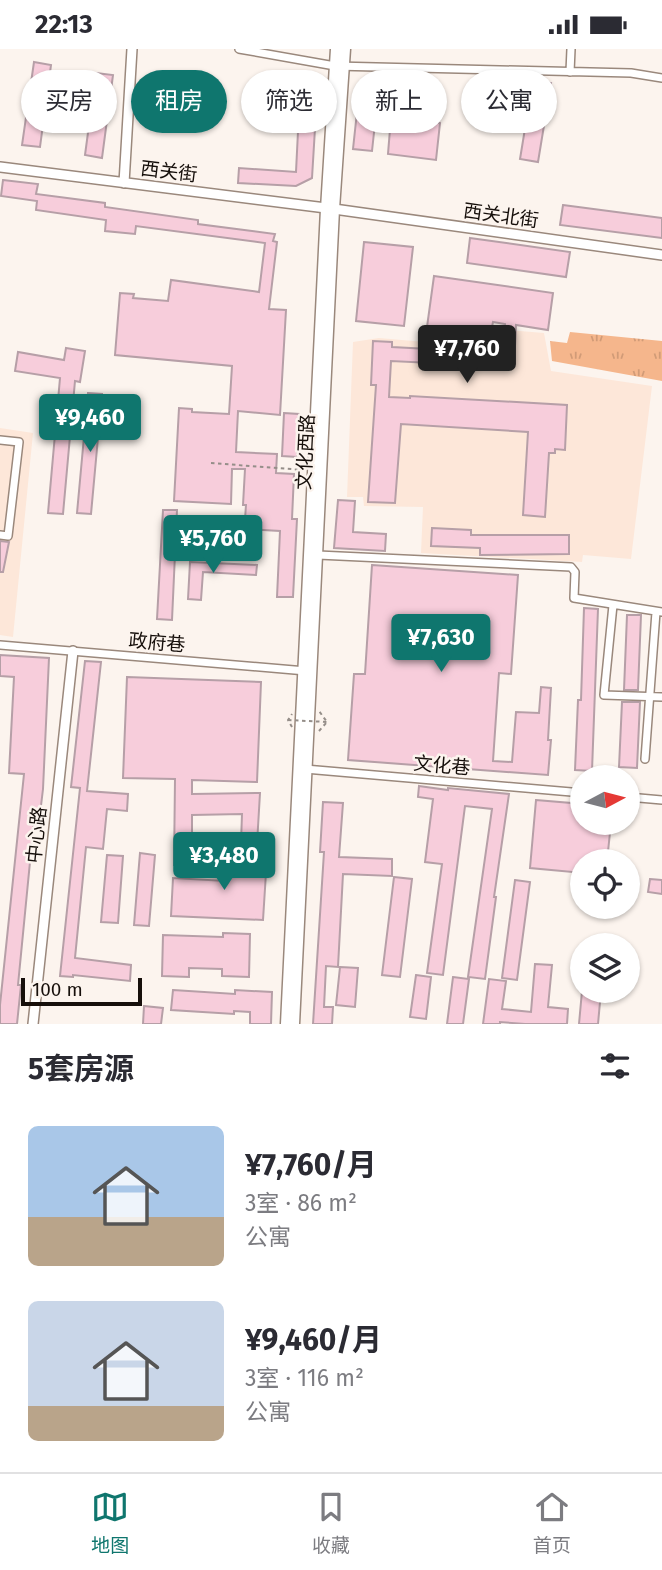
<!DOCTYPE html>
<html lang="zh">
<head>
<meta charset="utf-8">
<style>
	:root { --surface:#fff; --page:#f7f7f7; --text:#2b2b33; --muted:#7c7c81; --line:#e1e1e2; --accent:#0f766e }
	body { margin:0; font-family:"Fira Sans","Noto Sans SC",sans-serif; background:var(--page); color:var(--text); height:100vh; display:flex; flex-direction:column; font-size:26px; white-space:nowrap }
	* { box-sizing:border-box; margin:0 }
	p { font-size:23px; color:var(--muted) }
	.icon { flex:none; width:38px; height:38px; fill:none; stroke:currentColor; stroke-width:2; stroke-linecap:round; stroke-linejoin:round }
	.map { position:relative; height:975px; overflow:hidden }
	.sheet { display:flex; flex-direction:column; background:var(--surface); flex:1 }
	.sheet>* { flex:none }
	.top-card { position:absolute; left:21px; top:21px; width:621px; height:63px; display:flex; gap:14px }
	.needle { width:46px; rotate:83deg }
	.tools { position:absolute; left:570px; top:716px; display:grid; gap:14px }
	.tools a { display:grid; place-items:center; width:70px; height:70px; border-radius:50%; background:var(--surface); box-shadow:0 2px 5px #0004; font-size:35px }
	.scale { position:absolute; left:21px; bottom:18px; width:121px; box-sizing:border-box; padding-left:7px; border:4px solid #160f0b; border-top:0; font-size:19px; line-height:24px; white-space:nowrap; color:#160f0b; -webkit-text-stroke:5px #fcf4ee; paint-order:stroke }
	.price { position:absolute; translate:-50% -60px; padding:0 16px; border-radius:7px; background:var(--accent); color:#fff; font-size:23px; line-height:46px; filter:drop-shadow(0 2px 4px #0008) }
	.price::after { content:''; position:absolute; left:50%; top:42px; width:21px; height:16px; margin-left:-10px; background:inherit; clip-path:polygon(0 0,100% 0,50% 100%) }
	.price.on { background:#222; color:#fff }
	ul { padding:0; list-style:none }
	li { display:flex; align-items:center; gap:21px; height:175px; padding:0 28px }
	li span { display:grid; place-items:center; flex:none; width:196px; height:140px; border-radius:10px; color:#555 }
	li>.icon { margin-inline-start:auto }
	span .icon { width:84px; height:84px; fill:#fffc; stroke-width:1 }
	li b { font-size:30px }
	h2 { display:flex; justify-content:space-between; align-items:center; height:84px; padding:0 28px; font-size:30px }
	.pill { padding:0 24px; border-radius:32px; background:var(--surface); box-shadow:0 2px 5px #0004; font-size:24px; line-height:63px }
	.pill.on { background:var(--accent); color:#fff }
	.status { display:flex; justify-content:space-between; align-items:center; height:49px; padding:0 35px; background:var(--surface); direction:ltr }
	.status svg { height:19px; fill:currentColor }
	.dock { display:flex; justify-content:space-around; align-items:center; height:98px; border-top:2px solid var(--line); background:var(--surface); font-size:19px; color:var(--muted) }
	.dock a { display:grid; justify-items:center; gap:4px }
	.dock .on { color:var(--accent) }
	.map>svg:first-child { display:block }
	.built { fill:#fde7d9 }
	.park { fill:url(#park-tufts) }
	.building { fill:#f7cddb; stroke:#b69fa7; stroke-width:2 }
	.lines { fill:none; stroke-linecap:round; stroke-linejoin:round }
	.service-casing { stroke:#9a887c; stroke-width:7 }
	.minor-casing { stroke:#9a887c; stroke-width:10 }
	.tertiary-casing { stroke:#9a887c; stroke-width:12 }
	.secondary-casing { stroke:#9a887c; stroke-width:13 }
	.path { stroke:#958e89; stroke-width:2; stroke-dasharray:3.5 3.5; stroke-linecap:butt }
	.service { stroke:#fff; stroke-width:3.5 }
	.minor { stroke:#fff; stroke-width:7 }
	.tertiary { stroke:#fff; stroke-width:9 }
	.secondary { stroke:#fff; stroke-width:10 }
	.path-bridge { stroke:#958e89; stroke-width:2; stroke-dasharray:3.5 3.5; stroke-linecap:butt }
	.labels { text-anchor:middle; stroke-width:5; stroke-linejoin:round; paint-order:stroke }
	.street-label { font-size:19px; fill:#160f0b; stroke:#fcf4ee }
</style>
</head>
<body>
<div class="status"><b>22:13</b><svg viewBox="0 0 49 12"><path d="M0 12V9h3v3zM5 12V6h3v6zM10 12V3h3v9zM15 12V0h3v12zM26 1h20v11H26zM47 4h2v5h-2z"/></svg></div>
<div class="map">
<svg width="662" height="975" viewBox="0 0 662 975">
	<defs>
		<pattern id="park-tufts" width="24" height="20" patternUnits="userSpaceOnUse" patternTransform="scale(1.75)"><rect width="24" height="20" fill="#f5b68c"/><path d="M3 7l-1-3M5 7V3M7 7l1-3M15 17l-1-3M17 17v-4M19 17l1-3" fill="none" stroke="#d19b77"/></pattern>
	</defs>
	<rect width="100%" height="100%" fill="#fcf4ee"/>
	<path class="built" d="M494,280L544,284L551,322L652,337L631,510L583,506L582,513L421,504L423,458L364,457L363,448H347L353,293L379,289L493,299Z
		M0,379L33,384L13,588L0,586Z"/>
	<path class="park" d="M570,283L662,292V332L552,312L550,292L567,294Z"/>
	<path class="building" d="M34,13L51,16L40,98L22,96Z
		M96,24L113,26L102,109L85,106Z
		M533,31L551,34L538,113L520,110Z
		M299,62L316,63L312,129L296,137L238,134L239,119L296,123Z
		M357,63L376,65L372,102L353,100Z
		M391,68L440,74L436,111L388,105Z
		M3,131L38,135L36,145L105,154V158L198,171V175L275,185L273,192L277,193L269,260L286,261L280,366L238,362L236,403L277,405L276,424L294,425L292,470H297L293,548H277L280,482L210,478V468L245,470L246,456H243L245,420H232L231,455L174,452L179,359L192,360V363L229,365L232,317L115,306L120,244L134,245L133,249L168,252L171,231L259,243L265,194L136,177L135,185L105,182L106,171L36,161L37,152L1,147Z
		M563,156L662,169V189L560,176Z
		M470,189L570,203L566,228L467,214Z
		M364,193L413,198L404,277L356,272Z
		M434,227L553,244L548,281L516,276L514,318L391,312L389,348L410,349V347L567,356L565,401L555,400V404H549L545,468L523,466L528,383L401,375L395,454L368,453L376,336H371L373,292L392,293V298L504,304L505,275L493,273L490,288L427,278Z
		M66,299L85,302L80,333L75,332L63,465L48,464L60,329L15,322L18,303L64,311Z
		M88,344L102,345L91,465L77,464Z
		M284,364L299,365L297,408L282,407Z
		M338,451L355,452L353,483L386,485L385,502L334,499Z
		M163,461H177L172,571L157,570Z
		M432,479L471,481V486H569V505L480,506V499L431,497Z
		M0,492L9,493L3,523H0Z
		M190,513L257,516L256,526L203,523L201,551L188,550Z
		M372,516L518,526L511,625L499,624L493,712L512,713L516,663L539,664L541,638L551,639L548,691H551L548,726L348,711L354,625H365Z
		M584,559L598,560L592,722L575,721L578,651H581Z
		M627,566H641L638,641H624Z
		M0,606L49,609L43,740L39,773L34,772L18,936H21L17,975H0V956L24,725L9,724L14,628L0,627Z
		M85,612L101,613L87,742L128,745L127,762L107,760L103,800L86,798L75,909L131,916L130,932L73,926V928L60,927L80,739L71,738Z
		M127,628L261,633L257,733L192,731V745L260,744L257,795L241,794L242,765L192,766V816H174L175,730L123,729Z
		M622,653H640L637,719L619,718Z
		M419,737L448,741V739L509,745L494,848H496L485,930L468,928L492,760L465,757L443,926L427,924L442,815L425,813L433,750L418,748Z
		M536,751L583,755V774H611L607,812H583V824L530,819Z
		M323,753L343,754L339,808L392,810V827L343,825L338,918L326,917L324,958H333L332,975H313L324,803H320Z
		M140,804L155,806L149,877L134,876Z
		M107,806L123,807L118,874L101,873Z
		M226,806L267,808L263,871L171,867L173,829L225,832Z
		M394,828L412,830L400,928L382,926Z
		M650,830L662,831V845L648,843Z
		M515,831L530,833L517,931L502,929Z
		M223,884L250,885L249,928L222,927V920L189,919V928L162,927L163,886L223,888Z
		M535,915L552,916L548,958L568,960L567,975H525L500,973V975H483L489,930L506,932L502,960L531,963Z
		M340,918L358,919L355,958L336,956Z
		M416,926L431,928L426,970L410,968Z
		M453,928L469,930L463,975H447Z
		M173,941L235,945V941L272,943L271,975H250V963L234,962V965L171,961Z
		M582,942H601L598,975H579Z
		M144,957L163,959L161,975H143Z"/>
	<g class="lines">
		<defs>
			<path id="service" d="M293,54L330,58"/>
			<path id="minor" d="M239,0L335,17L631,24L662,29
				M570,23L571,0
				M0,391L19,393L8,487L0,486
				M318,506L571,518L575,523L574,549L662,563
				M613,556L604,646L662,648
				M0,596L306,622
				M645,710L656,563
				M305,720L583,744
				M628,748L662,751"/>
			<path id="tertiary" d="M0,118L334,160L662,206
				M124,134L132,0
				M33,975L73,602"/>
			<path id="secondary" d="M286,975L326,160L336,0
				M294,975L334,160L345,0"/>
		</defs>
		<use href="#service" class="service-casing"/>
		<use href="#minor" class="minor-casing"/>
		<use href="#tertiary" class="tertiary-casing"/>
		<use href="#secondary" class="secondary-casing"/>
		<path class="path" d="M211,414L303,421
			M292,678L288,671L292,665
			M319,682L327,673L319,662"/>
		<use href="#service" class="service"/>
		<use href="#minor" class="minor"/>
		<use href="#tertiary" class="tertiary"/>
		<use href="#secondary" class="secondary"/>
		<path class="path-bridge" d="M288,671L327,673"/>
	</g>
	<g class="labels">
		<g class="street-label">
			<text transform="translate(169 122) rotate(7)" y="7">西关街</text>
			<text transform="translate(501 166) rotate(8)" y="7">西关北街</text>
			<text transform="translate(305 403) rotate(-87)" y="7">文化西路</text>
			<text transform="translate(157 593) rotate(5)" y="7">政府巷</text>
			<text transform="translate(442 716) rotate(5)" y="7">文化巷</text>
			<text transform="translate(36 786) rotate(-84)" y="7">中心路</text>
		</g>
	</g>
</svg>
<div class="tools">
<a><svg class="needle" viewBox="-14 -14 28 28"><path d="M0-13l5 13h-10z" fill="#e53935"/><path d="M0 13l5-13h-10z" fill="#7c7c81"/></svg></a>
<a><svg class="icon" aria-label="locate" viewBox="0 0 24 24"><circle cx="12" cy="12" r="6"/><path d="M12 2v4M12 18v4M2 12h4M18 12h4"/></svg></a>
<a><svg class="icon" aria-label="layers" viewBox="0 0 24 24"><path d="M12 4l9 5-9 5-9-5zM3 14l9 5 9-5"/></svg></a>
</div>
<div class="scale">100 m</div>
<b class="price on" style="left:467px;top:336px">¥7,760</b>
<b class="price" style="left:90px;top:405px">¥9,460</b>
<b class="price" style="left:213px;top:526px">¥5,760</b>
<b class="price" style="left:441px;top:625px">¥7,630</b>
<b class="price" style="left:224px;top:843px">¥3,480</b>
<div class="top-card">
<a class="pill">买房</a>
<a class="pill on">租房</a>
<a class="pill">筛选</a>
<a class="pill">新上</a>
<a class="pill">公寓</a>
</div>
</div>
<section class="sheet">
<h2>5套房源<svg class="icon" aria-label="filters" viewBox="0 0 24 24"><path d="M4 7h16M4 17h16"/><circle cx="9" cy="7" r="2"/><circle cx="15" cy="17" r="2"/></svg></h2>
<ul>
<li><span style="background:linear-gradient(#a9c7e8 65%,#b9a48a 0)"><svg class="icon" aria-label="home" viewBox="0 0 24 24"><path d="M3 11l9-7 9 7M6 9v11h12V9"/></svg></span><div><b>¥7,760/月</b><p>3室 · 86 m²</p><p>公寓</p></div></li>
<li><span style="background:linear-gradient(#c9d6e8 75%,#b9a48a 0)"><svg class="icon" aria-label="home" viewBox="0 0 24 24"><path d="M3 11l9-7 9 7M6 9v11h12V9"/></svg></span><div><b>¥9,460/月</b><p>3室 · 116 m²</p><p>公寓</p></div></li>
</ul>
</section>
<nav class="dock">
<a class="on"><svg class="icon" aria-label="map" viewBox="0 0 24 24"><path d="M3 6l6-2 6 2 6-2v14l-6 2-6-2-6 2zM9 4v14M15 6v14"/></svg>地图</a>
<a><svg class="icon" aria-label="saved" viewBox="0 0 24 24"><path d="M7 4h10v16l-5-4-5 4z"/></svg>收藏</a>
<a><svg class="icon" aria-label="home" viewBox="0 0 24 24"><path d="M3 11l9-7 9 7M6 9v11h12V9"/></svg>首页</a>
</nav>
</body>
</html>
